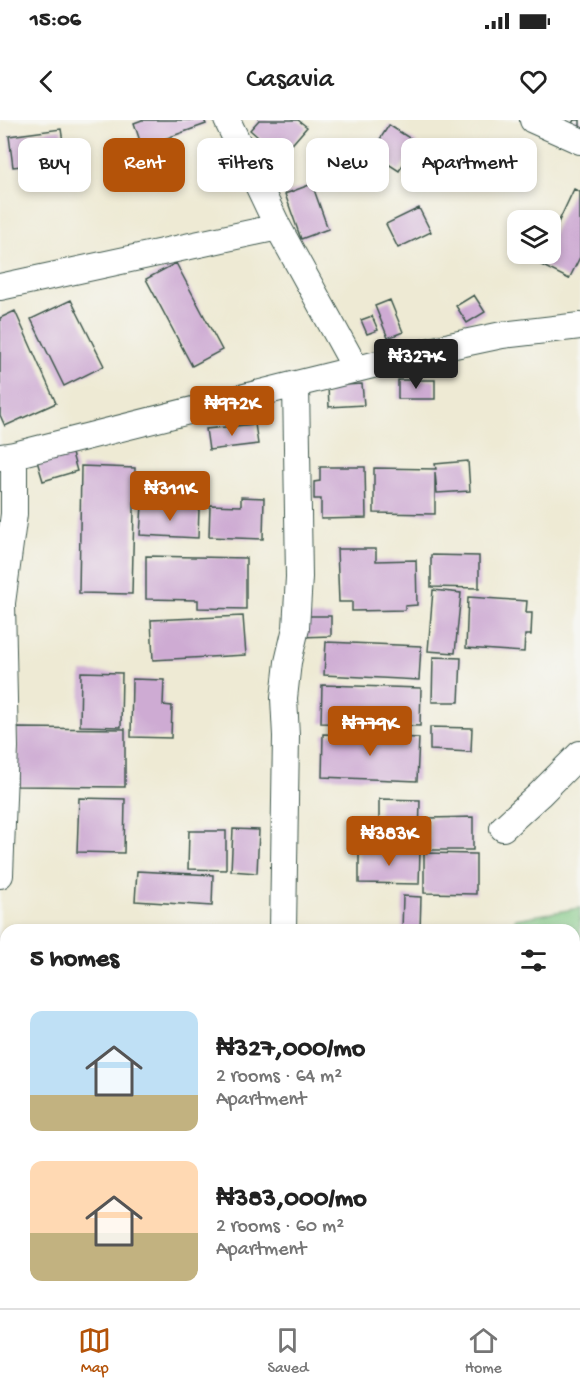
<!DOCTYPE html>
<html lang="en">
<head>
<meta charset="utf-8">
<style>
	:root { --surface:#fff; --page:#f2f2f2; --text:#222; --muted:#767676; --line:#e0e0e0; --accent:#b45309 }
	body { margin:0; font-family:"Gochi Hand",sans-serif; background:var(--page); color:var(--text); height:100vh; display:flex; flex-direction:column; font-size:22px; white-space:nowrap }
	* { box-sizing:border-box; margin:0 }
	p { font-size:20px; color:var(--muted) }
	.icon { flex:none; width:33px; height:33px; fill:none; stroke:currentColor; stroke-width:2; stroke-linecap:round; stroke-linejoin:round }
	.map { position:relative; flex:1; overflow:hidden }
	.drawer { position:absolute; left:0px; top:804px; width:580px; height:384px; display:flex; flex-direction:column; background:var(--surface); border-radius:18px 18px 0 0; box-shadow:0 3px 9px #0003 }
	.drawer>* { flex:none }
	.hud { position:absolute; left:18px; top:18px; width:544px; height:54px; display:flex; gap:12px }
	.fabs { position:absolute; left:507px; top:90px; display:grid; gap:12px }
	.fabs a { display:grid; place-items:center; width:54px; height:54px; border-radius:12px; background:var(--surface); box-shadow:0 3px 9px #0003; font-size:30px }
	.price { position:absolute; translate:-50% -51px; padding:0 14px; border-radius:6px; background:var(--accent); color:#fff; font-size:20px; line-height:39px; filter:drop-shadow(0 2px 3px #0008) }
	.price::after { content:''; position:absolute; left:50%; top:36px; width:18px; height:14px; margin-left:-9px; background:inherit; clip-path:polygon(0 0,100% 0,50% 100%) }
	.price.current { background:#222; color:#fff }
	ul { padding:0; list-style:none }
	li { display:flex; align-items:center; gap:18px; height:150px; padding:0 30px }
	li span { display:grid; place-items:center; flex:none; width:168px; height:120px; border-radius:12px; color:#555 }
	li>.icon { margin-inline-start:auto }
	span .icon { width:72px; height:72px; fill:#fffc; stroke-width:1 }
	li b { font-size:26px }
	h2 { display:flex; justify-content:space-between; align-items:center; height:72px; padding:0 30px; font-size:26px }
	.tag { padding:0 21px; border-radius:12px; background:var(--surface); box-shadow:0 3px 9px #0003; font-size:21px; line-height:54px }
	.tag.current { background:var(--accent); color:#fff }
	.status { display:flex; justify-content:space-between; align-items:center; height:42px; padding:0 30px; background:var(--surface); direction:ltr }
	.status svg { height:16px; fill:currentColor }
	header { display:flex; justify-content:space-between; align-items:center; height:78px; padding:0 30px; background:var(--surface); font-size:27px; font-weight:600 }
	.tabs { display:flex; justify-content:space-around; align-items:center; height:84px; border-top:2px solid var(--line); background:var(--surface); font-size:16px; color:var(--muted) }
	.tabs a { display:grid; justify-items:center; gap:3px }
	.tabs .current { color:var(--accent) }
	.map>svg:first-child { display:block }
	.green { fill:#7fc682; stroke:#4f825b; stroke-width:1.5 }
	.building { fill:#ceabd3 }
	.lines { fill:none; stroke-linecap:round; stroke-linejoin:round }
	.street-casing { stroke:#3e574c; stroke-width:28 }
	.street { stroke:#fff; stroke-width:26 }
</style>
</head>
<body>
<div class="status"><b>15:06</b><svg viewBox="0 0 49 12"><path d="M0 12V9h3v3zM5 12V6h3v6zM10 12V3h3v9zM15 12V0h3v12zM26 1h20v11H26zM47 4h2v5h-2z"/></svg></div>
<header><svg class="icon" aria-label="back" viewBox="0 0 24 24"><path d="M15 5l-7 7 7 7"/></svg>Casavia<svg class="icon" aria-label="heart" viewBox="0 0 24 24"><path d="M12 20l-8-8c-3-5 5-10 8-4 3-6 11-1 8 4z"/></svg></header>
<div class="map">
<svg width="580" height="1188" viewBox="0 0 580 1188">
	<rect width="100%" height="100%" fill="#f6f6f2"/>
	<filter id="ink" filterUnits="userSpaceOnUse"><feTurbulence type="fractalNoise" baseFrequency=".0167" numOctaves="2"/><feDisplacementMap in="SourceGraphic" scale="12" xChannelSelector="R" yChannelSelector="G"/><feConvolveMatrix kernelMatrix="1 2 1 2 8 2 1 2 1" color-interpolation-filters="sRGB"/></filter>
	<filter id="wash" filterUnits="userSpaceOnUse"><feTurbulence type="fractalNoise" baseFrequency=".008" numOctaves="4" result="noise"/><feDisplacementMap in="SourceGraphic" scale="24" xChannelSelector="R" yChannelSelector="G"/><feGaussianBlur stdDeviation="1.35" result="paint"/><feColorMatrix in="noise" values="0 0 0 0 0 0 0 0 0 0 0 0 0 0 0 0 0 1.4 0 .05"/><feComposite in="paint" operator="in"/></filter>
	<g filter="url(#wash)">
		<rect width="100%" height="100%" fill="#eeead4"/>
		<path class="green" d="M580,788V1188H145L151,1182H574V810H506L516,799Z"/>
		<g id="blocks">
			<path class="building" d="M142,0H204L206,4L142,27L134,3Z
				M259,0H298L307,7L281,37L250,10Z
				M574,0H580V9L571,5Z
				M389,5L417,23L399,51L371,33Z
				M61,9L66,41L13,47L9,16Z
				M312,64L328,109L301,119L285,74Z
				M574,69L580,72V137L569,159L539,144L544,134H550V120Z
				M419,88L431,112L398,128L386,104Z
				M176,143L222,230L192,246L146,159Z
				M474,175L485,192L467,203L456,186Z
				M71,180L104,246L64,266L31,199Z
				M390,180L403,212L388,218L375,186Z
				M15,191L56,283L5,306L0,295V198Z
				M372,196L378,210L367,214L361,200Z
				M398,260H435V279H398Z
				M362,264L364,285L329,287L328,266Z
				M255,304L258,324L209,330L206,309Z
				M71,330L77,351L43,361L37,341Z
				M468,341L470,371L437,373L435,352V394L374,393V348L436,349L435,344Z
				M81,346L135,348L132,474L79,473Z
				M320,347H365L366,398L321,399V379H314V362L320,361Z
				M241,377L264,378L263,419L209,417L210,385L241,386Z
				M142,385L199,389L198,418L140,415Z
				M337,429H376V441L416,440L417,485L405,486V490L352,491V482H339Z
				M431,435L479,436V468L431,467Z
				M146,436L246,438V489L198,488V480L146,479Z
				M433,470L461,473L455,533L428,531Z
				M468,477L527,481L526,493H532L531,515H525L524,532L466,528Z
				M243,496L246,535L153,540L151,500Z
				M301,496H331V516L301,517Z
				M326,522L421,526L419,560L324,555Z
				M433,537L461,538L459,582H432Z
				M81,552L122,553L121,607L80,606Z
				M132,559L164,560L163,585L172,586L171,618L131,617Z
				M322,565L421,568L420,606L321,603Z
				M430,607L472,608L471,632L430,630Z
				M17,608L125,609V667L17,666Z
				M323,614L419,618L417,661L322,657Z
				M79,678L125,679L124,733L77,732Z
				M379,679L420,680L419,722L379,721Z
				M473,697V730H430L429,698Z
				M233,709L259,710L257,753L231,751Z
				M189,711H226V750L188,749Z
				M359,730L420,731L419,764L359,763Z
				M424,733L476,734V774L424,773Z
				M137,751L213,755L212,786L135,781Z
				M403,776L421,777L420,810H402Z
				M115,807V810H79V808Z
				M6,1102V1115L0,1105V1104Z"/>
		</g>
	</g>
	<g filter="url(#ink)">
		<use href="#blocks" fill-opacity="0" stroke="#3e574c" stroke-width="1.5"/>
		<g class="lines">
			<defs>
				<path id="street" d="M227,0L278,107L356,249
					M533,0L580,21
					M0,167L278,107
					M0,337L14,335L296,264L450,226L502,215L580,206
					M503,708L539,675L580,634
					M0,755L5,627L2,483L14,394V335
					M283,810L286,616L284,578L288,542L296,508L299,457L296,264
					M0,953L1,1017"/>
			</defs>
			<use href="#street" class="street-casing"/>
			<use href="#street" class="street"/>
		</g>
	</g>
</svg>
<div class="fabs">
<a><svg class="icon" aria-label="layers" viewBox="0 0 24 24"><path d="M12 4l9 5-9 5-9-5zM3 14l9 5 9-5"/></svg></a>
</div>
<b class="price current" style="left:416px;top:270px">₦327K</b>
<b class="price" style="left:232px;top:317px">₦972K</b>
<b class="price" style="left:170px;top:402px">₦311K</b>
<b class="price" style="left:370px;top:637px">₦779K</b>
<b class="price" style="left:389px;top:747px">₦383K</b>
<div class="hud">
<a class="tag">Buy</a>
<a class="tag current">Rent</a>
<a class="tag">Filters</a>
<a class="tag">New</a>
<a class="tag">Apartment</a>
</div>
<section class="drawer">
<h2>5 homes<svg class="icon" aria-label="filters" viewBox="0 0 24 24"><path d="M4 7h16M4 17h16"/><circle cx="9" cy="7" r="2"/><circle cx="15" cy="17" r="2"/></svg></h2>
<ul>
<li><span style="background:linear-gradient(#bfe0f5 70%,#c2b280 0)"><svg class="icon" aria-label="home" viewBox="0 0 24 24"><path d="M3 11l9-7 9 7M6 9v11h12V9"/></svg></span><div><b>₦327,000/mo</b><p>2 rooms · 64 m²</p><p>Apartment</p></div></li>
<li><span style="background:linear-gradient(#ffd9b3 60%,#c2b280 0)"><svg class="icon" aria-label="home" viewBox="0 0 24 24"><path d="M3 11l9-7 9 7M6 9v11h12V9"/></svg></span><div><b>₦383,000/mo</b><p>2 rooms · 60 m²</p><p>Apartment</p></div></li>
</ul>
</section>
</div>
<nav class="tabs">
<a class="current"><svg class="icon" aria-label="map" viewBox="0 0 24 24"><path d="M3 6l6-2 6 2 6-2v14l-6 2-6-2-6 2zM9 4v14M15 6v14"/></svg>Map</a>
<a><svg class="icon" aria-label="saved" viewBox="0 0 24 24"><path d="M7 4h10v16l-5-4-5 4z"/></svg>Saved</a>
<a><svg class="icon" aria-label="home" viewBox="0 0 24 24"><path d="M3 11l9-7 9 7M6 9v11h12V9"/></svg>Home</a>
</nav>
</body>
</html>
